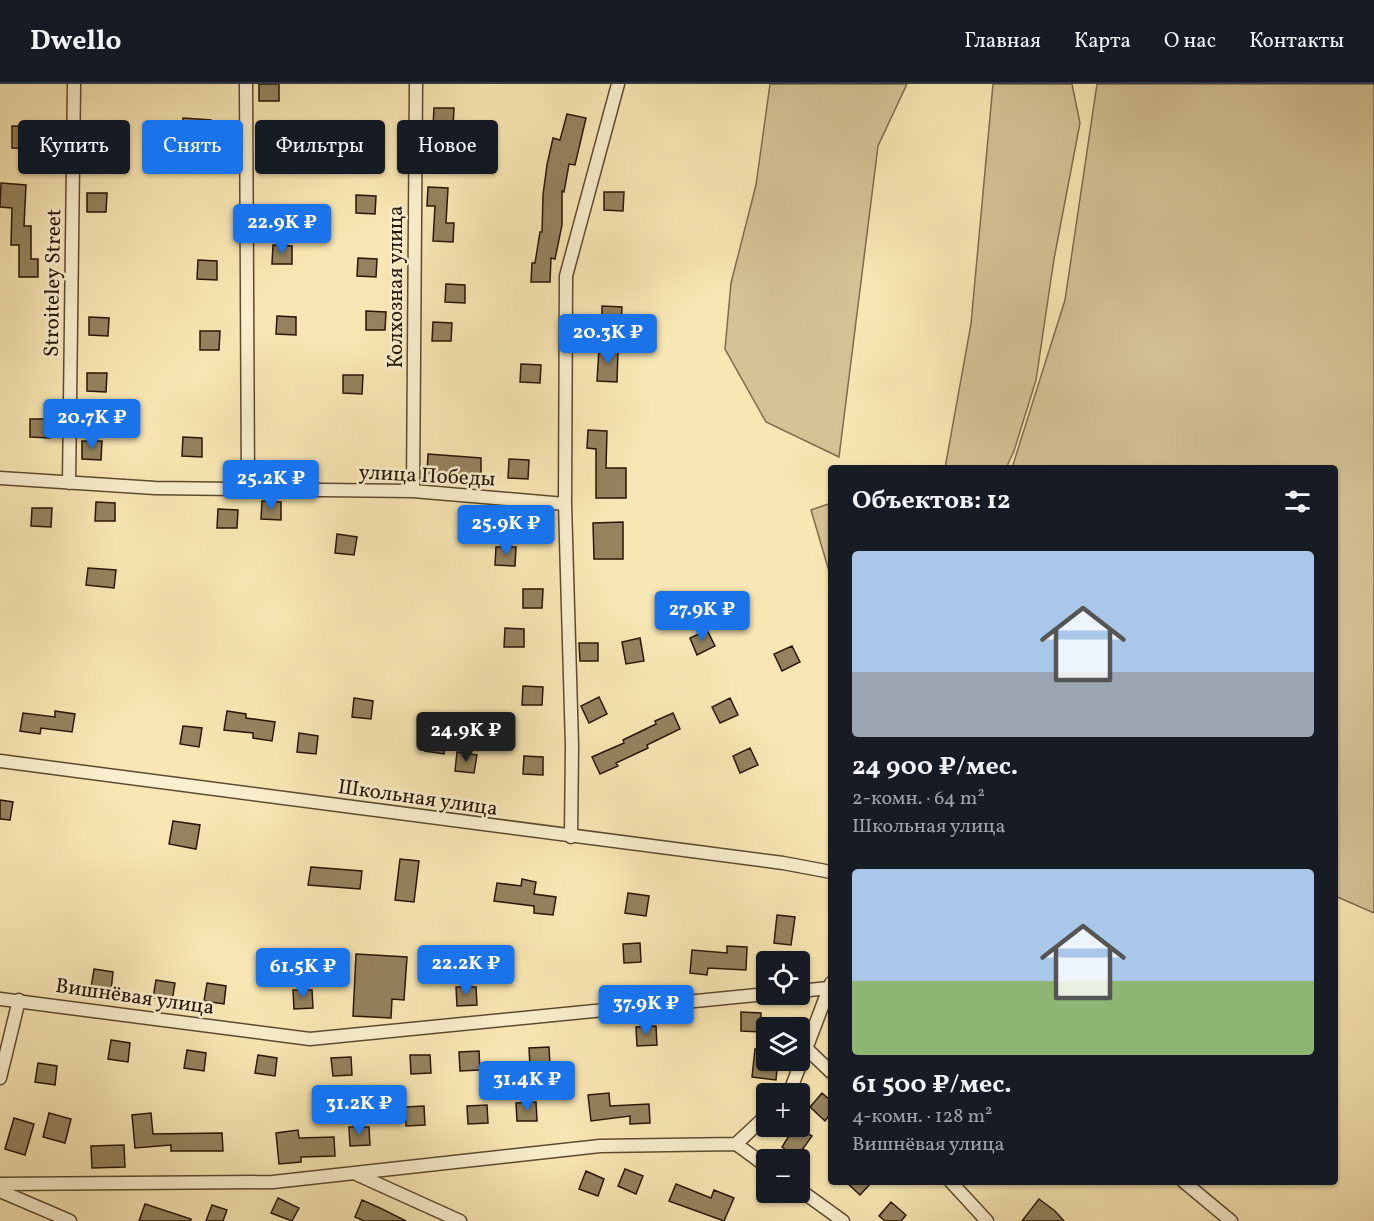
<!DOCTYPE html>
<html lang="ru">
<head>
<meta charset="utf-8">
<style>
	:root { --surface:#171b24; --page:#242831; --text:#f1f3f6; --muted:#9ea1a6; --line:#363941; --accent:#1a73e8 }
	body { margin:0; font-family:Vollkorn,serif; background:var(--page); color:var(--text); height:100vh; display:flex; flex-direction:column; font-size:22px; white-space:nowrap }
	* { box-sizing:border-box; margin:0 }
	p { font-size:20px; color:var(--muted) }
	.icon { flex:none; width:33px; height:33px; fill:none; stroke:currentColor; stroke-width:2; stroke-linecap:round; stroke-linejoin:round }
	.map { position:relative; flex:1; overflow:hidden }
	.drawer { position:absolute; left:828px; top:381px; width:510px; height:720px; display:flex; flex-direction:column; background:var(--surface); border-radius:6px; box-shadow:0 2px 4px #0004 }
	.drawer>* { flex:none }
	.guide { position:absolute; left:18px; top:36px; width:570px; height:54px; display:flex; gap:12px }
	.controls { position:absolute; left:756px; top:867px; display:grid; gap:12px }
	.controls a { display:grid; place-items:center; width:54px; height:54px; border-radius:6px; background:var(--surface); box-shadow:0 2px 4px #0004; font-size:30px }
	.price { position:absolute; translate:-50% -51px; padding:0 14px; border-radius:6px; background:var(--accent); color:#fff; font-size:20px; line-height:39px; filter:drop-shadow(0 2px 3px #0008) }
	.price::after { content:''; position:absolute; left:50%; top:36px; width:18px; height:14px; margin-left:-9px; background:inherit; clip-path:polygon(0 0,100% 0,50% 100%) }
	.price.on { background:#222; color:#fff }
	ul { padding:0; list-style:none }
	li { display:grid; align-content:center; gap:12px; height:318px; padding:0 24px }
	li span { display:grid; place-items:center; height:186px; border-radius:6px; color:#555 }
	li>.icon { margin-inline-start:auto }
	span .icon { width:108px; height:108px; fill:#fffc; stroke-width:1 }
	li b { font-size:26px }
	h2 { display:flex; justify-content:space-between; align-items:center; height:72px; padding:0 24px; font-size:26px }
	.tag { padding:0 21px; border-radius:6px; background:var(--surface); box-shadow:0 2px 4px #0004; font-size:21px; line-height:54px }
	.tag.on { background:var(--accent); color:#fff }
	header { display:flex; align-items:center; gap:36px; box-sizing:border-box; height:84px; padding:0 30px; background:var(--surface); border-bottom:2px solid var(--line) }
	header strong { font-size:28px }
	nav { display:flex; gap:33px; margin-inline-start:auto; font-size:21px }
	.map>svg:first-child { display:block }
	.green { fill:#d5c396; stroke:#7f6c4c; stroke-width:1.5 }
	.building { fill:#95835f; stroke:#291603; stroke-width:1.5 }
	.lines { fill:none; stroke-linecap:round; stroke-linejoin:round }
	.street-casing { stroke:#5d4a2f; stroke-width:15 }
	.street { stroke:#faefce; stroke-width:12 }
	.labels { text-anchor:middle; stroke-width:5; stroke-linejoin:round; paint-order:stroke }
	.street-label { font-size:21px; fill:#291603; stroke:#faefce }
</style>
</head>
<body>
<header>
<strong>Dwello</strong>
<nav><a>Главная</a><a>Карта</a><a>О нас</a><a>Контакты</a></nav>
</header>
<div class="map">
<svg width="1374" height="1137" viewBox="0 0 1374 1137">
	<rect width="100%" height="100%" fill="#f8e7b4"/>
	<filter id="stains"><feTurbulence type="fractalNoise" baseFrequency=".00333" numOctaves="4"/><feColorMatrix values="0 0 0 0 .2 0 0 0 0 .09 0 0 0 0 .02 0 0 0 .5 -.17"/></filter>
	<radialGradient id="worn" r=".72"><stop offset=".6" stop-color="#630" stop-opacity="0"/><stop offset="1" stop-color="#630" stop-opacity=".3"/></radialGradient>
	<path class="green" d="M770,0H907L878,62L839,373L766,338L725,265L731,199L756,101Z
		M993,0H1072L1080,39L1054,175L1036,296L1014,367L1006,384H945L971,240Z
		M1097,0H1374V829L1335,812V384H1012L1065,216Z
		M831,419V494L811,426Z"/>
	<path class="building" d="M259,0H279V17H259Z
		M434,24H454L453,43L433,42Z
		M567,30L586,34L575,81L569,80L564,108L562,107V141L555,175L551,174L550,198H531L532,179H535L540,148H542L543,111L547,81L553,54L560,56Z
		M183,34L211,36L209,59L182,57Z
		M82,38L111,39L110,58L82,57Z
		M363,39L383,40L382,58H362Z
		M12,42L41,43V65L12,64Z
		M1,99L26,101L24,142H31V175H38V193H19V161H11L12,124L0,123Z
		M428,103L448,104L446,139H454L453,158L433,157L435,122H427Z
		M604,108H624L623,127L604,126Z
		M87,109H107L106,128H87Z
		M356,111L376,112L375,130L356,129Z
		M273,161L292,162V180H272Z
		M358,174L377,175L376,193L357,192Z
		M198,176L217,177V196L197,195Z
		M446,200L465,201V219L445,218Z
		M602,222L622,223L621,241L602,240Z
		M366,227L386,228L385,246H366Z
		M277,232L296,233V251L276,250Z
		M89,233L109,234L108,252L89,251Z
		M433,238L452,239L451,257H432Z
		M200,247H220L219,266H200Z
		M599,265H618L617,298L597,297Z
		M521,280L541,281L540,299L520,298Z
		M87,289H107L106,308L87,307Z
		M343,291H363L362,310L343,309Z
		M115,322H135L134,340H115Z
		M30,335H50V354L30,353Z
		M588,346L607,347L606,384H626V414H596V365L587,364Z
		M183,353L202,354V373L182,372Z
		M82,357H102L101,376L82,375Z
		M428,370L481,374V392L427,389Z
		M509,375L529,376L528,395L508,394Z
		M262,417L281,418V436L261,435Z
		M96,418L115,419V437H95Z
		M32,424H52L51,443L31,442Z
		M218,425L238,426L237,444H217Z
		M461,435L480,436V455L460,454Z
		M623,438V475H594L593,439Z
		M527,440L547,441V459H527Z
		M337,450L357,453L354,471L335,469Z
		M496,463H516L515,482L495,481Z
		M88,484L116,486L114,504L86,501Z
		M523,505H543L542,524H523Z
		M505,544L524,545V563H504Z
		M707,546L715,562L697,571L690,554Z
		M640,554L644,577L626,580L622,558Z
		M579,559H598V577H580Z
		M792,562L800,578L782,587L774,570Z
		M523,602L543,603L542,621H522Z
		M599,613L607,630L589,639L581,622Z
		M354,614L373,617L371,635L352,633Z
		M730,614L738,631L720,639L712,623Z
		M55,627L75,630L72,648L41,644L40,650L20,647L23,629L55,633Z
		M227,627L246,630V634L275,638L272,657L253,654V649L224,646Z
		M673,629L680,645L647,661L648,664L616,679L618,682L600,690L592,673L624,659L623,656L656,640L655,637Z
		M183,642L202,644L199,663L180,660Z
		M299,649L318,652L316,670L297,668Z
		M427,649L447,651L444,670L425,667Z
		M750,664L758,681L740,689L733,672Z
		M457,668L477,671L474,689L455,687Z
		M524,672L543,673V691L523,690Z
		M0,716L13,718L10,736L0,735Z
		M173,737L200,741L196,765L169,760Z
		M400,775L419,777L414,818L395,816Z
		M311,783L362,787L360,805L308,801Z
		M522,795L536,798L534,810L556,813L553,831L534,829V822L494,817L497,799L521,802Z
		M628,809L649,812L646,832L625,829Z
		M777,831L795,833L791,861L774,859Z
		M640,859L641,878L624,879L623,860Z
		M727,862L747,863L746,886L708,884L707,891L690,889L692,866L727,869Z
		M356,870L407,873L404,916L392,915L391,934L353,932Z
		M94,885L113,888L111,907L91,904Z
		M156,896L175,899L172,917L153,914Z
		M207,899L226,902L224,920L204,917Z
		M456,903H476L477,921L457,922Z
		M293,906H312L313,924L294,925Z
		M741,928L761,929V948L741,947Z
		M656,942L657,961L637,962L636,943Z
		M111,956L130,959L128,978L108,975Z
		M549,963L550,982H530L529,964Z
		M755,965L766,966V976H778L776,996L752,993Z
		M187,966L206,969L204,987L184,984Z
		M479,967L480,986L460,987L459,968Z
		M258,971L277,974L275,992L255,989Z
		M410,971H430L431,989L411,990Z
		M351,973L352,991L333,992L331,974Z
		M38,979L57,982L55,1001L35,998Z
		M609,1009L610,1022L649,1020L650,1039L630,1040V1032L591,1037L588,1011Z
		M822,1009L831,1017V1029L825,1037L810,1023Z
		M536,1018L537,1037H517L516,1019Z
		M487,1021L488,1039L468,1040L467,1022Z
		M424,1022L425,1041L406,1042L405,1023Z
		M49,1029L71,1035L65,1059L43,1053Z
		M151,1029L153,1050L222,1049L223,1067H171V1061L135,1064L132,1031Z
		M14,1034L34,1040L25,1071L5,1065Z
		M795,1042L812,1052L797,1073L782,1063Z
		M349,1043H369L370,1061L350,1062Z
		M298,1046L299,1054L334,1053L335,1072L301,1073V1078L279,1080L276,1049Z
		M124,1061L125,1083L92,1084L91,1062Z
		M625,1085L643,1092L636,1110L618,1102Z
		M586,1087L604,1095L598,1112L579,1105Z
		M846,1098H872L860,1111Z
		M676,1100L711,1114L714,1106L734,1114L724,1137L669,1117Z
		M278,1114L299,1124L292,1137L271,1129Z
		M1039,1115L1055,1127L1064,1137H1022Z
		M362,1116L380,1124L406,1137H364L355,1133Z
		M891,1118L906,1131L901,1137H885L879,1132Z
		M145,1120L191,1135V1137H139Z
		M212,1121L227,1126L223,1137H206Z"/>
	<g class="lines">
		<defs>
			<path id="street" d="M246,0L248,406
				M0,394L155,404L413,407L565,420
				M69,399L74,0
				M413,407L416,0
				M0,677L783,779L831,788
				M571,753L572,662L565,420L566,192L618,0
				M800,907L828,904
				M0,915L310,955L766,910
				M808,966L831,988
				M0,994L19,916
				M789,1010L831,899
				M736,1060L766,1082
				M356,1090L460,1137
				M951,1098L987,1137
				M1184,1098L1231,1137
				M0,1100L273,1098L600,1062L736,1060L766,1032
				M800,1106L843,1137
				M0,1107L70,1137"/>
		</defs>
		<use href="#street" class="street-casing"/>
		<use href="#street" class="street"/>
	</g>
	<g class="labels">
		<g class="street-label">
			<text transform="translate(52 199) rotate(-89)" y="7">Stroiteley Street</text>
			<text transform="translate(395 203) rotate(-90)" y="7">Колхозная улица</text>
			<text transform="translate(427 391) rotate(3)" y="7">улица Победы</text>
			<text transform="translate(418 713) rotate(8)" y="7">Школьная улица</text>
			<text transform="translate(135 912) rotate(8)" y="7">Вишнёвая улица</text>
		</g>
	</g>
	<rect width="100%" height="100%" filter="url(#stains)"/>
	<rect width="100%" height="100%" fill="url(#worn)"/>
</svg>
<div class="controls">
<a><svg class="icon" aria-label="locate" viewBox="0 0 24 24"><circle cx="12" cy="12" r="6"/><path d="M12 2v4M12 18v4M2 12h4M18 12h4"/></svg></a>
<a><svg class="icon" aria-label="layers" viewBox="0 0 24 24"><path d="M12 4l9 5-9 5-9-5zM3 14l9 5 9-5"/></svg></a>
<a>+</a>
<a>−</a>
</div>
<b class="price" style="left:282px;top:171px">22.9K ₽</b>
<b class="price" style="left:608px;top:281px">20.3K ₽</b>
<b class="price" style="left:92px;top:366px">20.7K ₽</b>
<b class="price" style="left:271px;top:427px">25.2K ₽</b>
<b class="price" style="left:506px;top:472px">25.9K ₽</b>
<b class="price" style="left:702px;top:558px">27.9K ₽</b>
<b class="price on" style="left:466px;top:679px">24.9K ₽</b>
<b class="price" style="left:466px;top:912px">22.2K ₽</b>
<b class="price" style="left:303px;top:915px">61.5K ₽</b>
<b class="price" style="left:646px;top:952px">37.9K ₽</b>
<b class="price" style="left:527px;top:1028px">31.4K ₽</b>
<b class="price" style="left:359px;top:1052px">31.2K ₽</b>
<div class="guide">
<a class="tag">Купить</a>
<a class="tag on">Снять</a>
<a class="tag">Фильтры</a>
<a class="tag">Новое</a>
</div>
<section class="drawer">
<h2>Объектов: 12<svg class="icon" aria-label="filters" viewBox="0 0 24 24"><path d="M4 7h16M4 17h16"/><circle cx="9" cy="7" r="2"/><circle cx="15" cy="17" r="2"/></svg></h2>
<ul>
<li><span style="background:linear-gradient(#a9c7e8 65%,#9aa5b1 0)"><svg class="icon" aria-label="home" viewBox="0 0 24 24"><path d="M3 11l9-7 9 7M6 9v11h12V9"/></svg></span><div><b>24 900 ₽/мес.</b><p>2-комн. · 64 m²</p><p>Школьная улица</p></div></li>
<li><span style="background:linear-gradient(#a9c7e8 60%,#8fb573 0)"><svg class="icon" aria-label="home" viewBox="0 0 24 24"><path d="M3 11l9-7 9 7M6 9v11h12V9"/></svg></span><div><b>61 500 ₽/мес.</b><p>4-комн. · 128 m²</p><p>Вишнёвая улица</p></div></li>
</ul>
</section>
</div>
</body>
</html>
